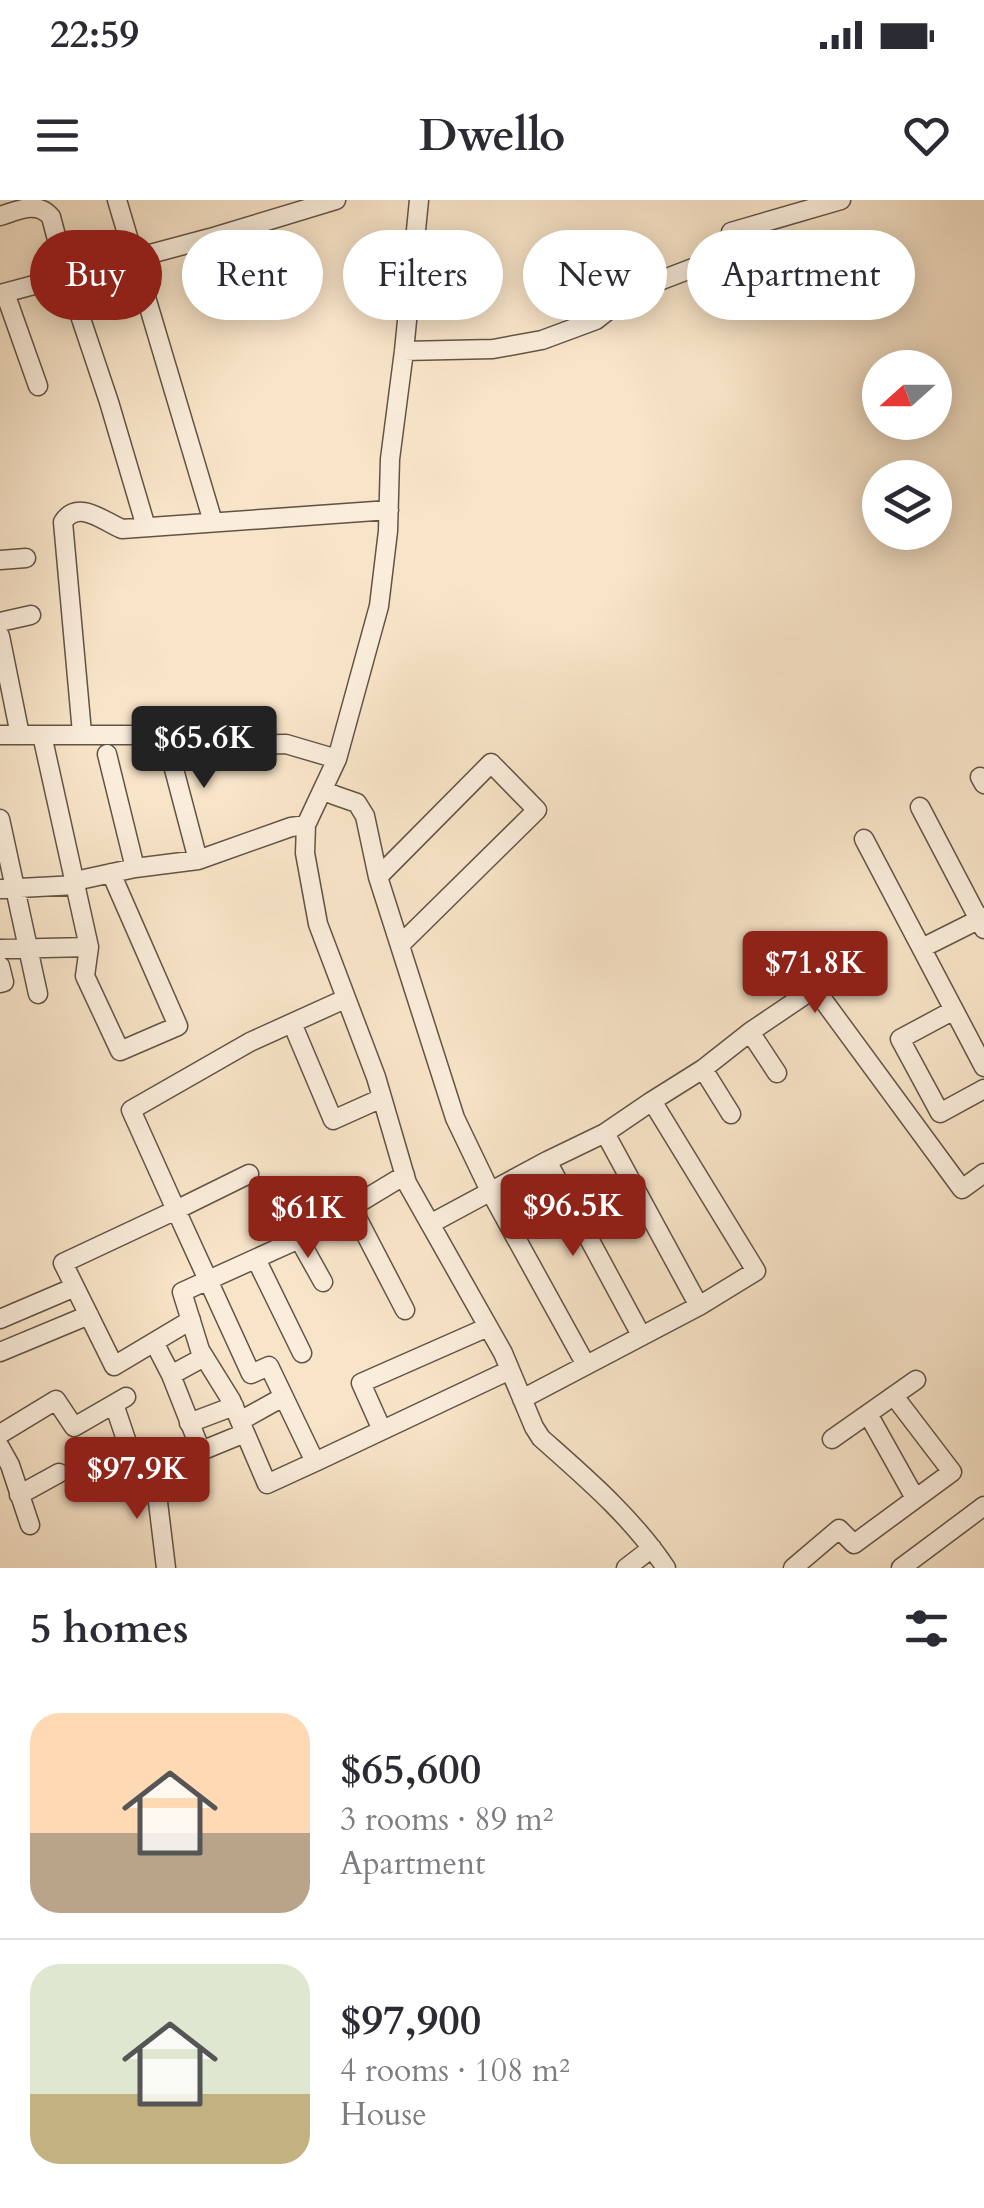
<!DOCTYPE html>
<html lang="en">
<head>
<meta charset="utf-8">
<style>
	:root { --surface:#fff; --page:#f7f7f7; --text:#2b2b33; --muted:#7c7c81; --line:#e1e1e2; --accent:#8f2418 }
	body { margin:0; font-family:Cardo,serif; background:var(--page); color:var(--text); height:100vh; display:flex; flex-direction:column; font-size:38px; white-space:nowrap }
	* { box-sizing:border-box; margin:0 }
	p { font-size:32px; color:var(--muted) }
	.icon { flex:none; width:55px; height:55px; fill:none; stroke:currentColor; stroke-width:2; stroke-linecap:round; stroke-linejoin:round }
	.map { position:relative; height:1368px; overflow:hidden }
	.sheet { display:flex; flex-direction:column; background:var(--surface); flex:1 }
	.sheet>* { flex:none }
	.guide { position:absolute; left:30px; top:30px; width:925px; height:90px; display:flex; gap:20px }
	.needle { width:65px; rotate:249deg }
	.buttons { position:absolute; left:862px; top:150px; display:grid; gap:20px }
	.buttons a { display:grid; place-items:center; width:90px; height:90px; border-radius:50%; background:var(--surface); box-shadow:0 5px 25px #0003; font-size:50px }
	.price { position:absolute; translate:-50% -85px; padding:0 22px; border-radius:10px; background:var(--accent); color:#fff; font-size:32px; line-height:65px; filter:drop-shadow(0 2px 5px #0008) }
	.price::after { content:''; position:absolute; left:50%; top:60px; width:30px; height:22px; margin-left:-15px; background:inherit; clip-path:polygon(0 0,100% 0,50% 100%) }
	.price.current { background:#222; color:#fff }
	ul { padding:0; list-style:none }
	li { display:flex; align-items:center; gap:30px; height:250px; padding:0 30px }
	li+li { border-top:2px solid var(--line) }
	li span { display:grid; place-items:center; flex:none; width:280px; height:200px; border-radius:30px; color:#555 }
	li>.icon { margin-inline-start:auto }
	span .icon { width:120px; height:120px; fill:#fffc; stroke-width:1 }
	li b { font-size:42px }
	h2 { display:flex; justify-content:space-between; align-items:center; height:120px; padding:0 30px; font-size:42px }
	.chip { padding:0 35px; border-radius:45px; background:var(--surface); box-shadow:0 5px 25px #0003; font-size:35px; line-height:90px }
	.chip.current { background:var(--accent); color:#fff }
	.status { display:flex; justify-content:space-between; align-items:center; height:70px; padding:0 50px; background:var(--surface); direction:ltr }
	.status svg { height:28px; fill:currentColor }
	header { display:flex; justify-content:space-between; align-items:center; height:130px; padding:0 30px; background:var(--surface); font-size:45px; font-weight:800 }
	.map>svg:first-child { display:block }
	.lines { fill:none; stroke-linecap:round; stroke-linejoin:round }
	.minor-casing { stroke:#625445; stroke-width:21 }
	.minor { stroke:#faeddb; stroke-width:18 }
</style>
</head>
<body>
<div class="status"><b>22:59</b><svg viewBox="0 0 49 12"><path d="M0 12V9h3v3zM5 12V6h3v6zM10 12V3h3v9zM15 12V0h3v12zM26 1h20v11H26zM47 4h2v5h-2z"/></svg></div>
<header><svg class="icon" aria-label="menu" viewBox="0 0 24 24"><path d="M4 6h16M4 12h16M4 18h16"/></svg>Dwello<svg class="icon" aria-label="heart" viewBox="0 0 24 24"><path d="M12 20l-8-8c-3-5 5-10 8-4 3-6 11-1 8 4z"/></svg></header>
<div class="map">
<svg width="984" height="1368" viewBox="0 0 984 1368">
	<rect width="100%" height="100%" fill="#f8e4c8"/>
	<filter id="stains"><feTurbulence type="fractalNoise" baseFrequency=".002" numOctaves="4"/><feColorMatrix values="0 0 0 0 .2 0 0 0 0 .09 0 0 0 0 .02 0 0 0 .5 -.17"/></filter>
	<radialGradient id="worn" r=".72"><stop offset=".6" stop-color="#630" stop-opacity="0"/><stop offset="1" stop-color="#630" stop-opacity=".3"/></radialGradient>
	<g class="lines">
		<defs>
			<path id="minor" d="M117,0L213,322
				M419,0L404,151L390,259L388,331L379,406L337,559L306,625L305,653L318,724L376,877L407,983L503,1153L534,1227L541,1238C586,1278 632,1317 666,1368
				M0,16C17,11 37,0 51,17L67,77L109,202L146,327
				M731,32L841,0
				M5,93L38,186
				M0,94L210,38L336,0
				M404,151L493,149L542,140L596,120L633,91L706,63
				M0,360L26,358
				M0,422L31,415
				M0,436L20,535
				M82,533L63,322C78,299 103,321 122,329L389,310
				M0,535H165L230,545L286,544L337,559
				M165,535L198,660
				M107,554L135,668
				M980,577L984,584
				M323,589L334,595L357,603L365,616L378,677L455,918L490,991L586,1165
				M920,607L984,729
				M0,619L38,794
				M864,639L984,867
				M378,677L491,563L537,610L400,745
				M75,681L135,668L198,660L291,627L306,625
				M0,689L76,685
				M89,747L85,776L120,851L178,826L111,673
				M922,748L984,717
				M0,749L89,747L42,535
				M0,766L4,782L0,783
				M815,789L962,989L984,973
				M954,810L900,839L940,913L984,889
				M292,823L333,920L382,898
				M750,832L852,763
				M703,869L731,914
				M652,901L703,869L750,832L777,873
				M605,933L699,1106
				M547,961L641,1135
				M249,974L176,1010L251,1174L269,1166L315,1262L510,1170
				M352,1008L405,1110
				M430,1024L547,961L605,933L652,901L756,1071L699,1106L522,1199
				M299,1039L323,1082
				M256,1059L302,1153
				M0,1119L75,1087
				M191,1120L114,1166L63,1063L176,1010L131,910L250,842L345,799
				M154,1142L171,1175L204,1157
				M0,1152L89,1115
				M171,1175L201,1251L245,1233
				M114,1204L138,1275L201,1251
				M868,1214L915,1298
				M240,1221L283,1197
				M189,1223L234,1206
				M382,1230L361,1183L488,1127
				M0,1234L56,1200L74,1227L126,1197
				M832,1239L916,1180
				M0,1247L10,1265L30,1325
				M315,1262L267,1284L231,1200L200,1150L182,1092L299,1039L405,975
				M154,1269L166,1368
				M19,1295L59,1273
				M626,1368L652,1348
				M793,1368L839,1329L854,1344L952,1272L894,1196
				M901,1368L984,1306"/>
		</defs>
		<use href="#minor" class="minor-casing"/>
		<use href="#minor" class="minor"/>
	</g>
	<rect width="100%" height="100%" filter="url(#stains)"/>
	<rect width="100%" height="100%" fill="url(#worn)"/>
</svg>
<div class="buttons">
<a><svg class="needle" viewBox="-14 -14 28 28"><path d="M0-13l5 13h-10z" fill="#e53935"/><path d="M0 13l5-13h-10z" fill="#7c7c81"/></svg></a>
<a><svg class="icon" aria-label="layers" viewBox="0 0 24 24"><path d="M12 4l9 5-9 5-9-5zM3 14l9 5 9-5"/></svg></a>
</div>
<b class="price current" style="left:204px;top:591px">$65.6K</b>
<b class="price" style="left:815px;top:816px">$71.8K</b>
<b class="price" style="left:573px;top:1059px">$96.5K</b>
<b class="price" style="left:308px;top:1061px">$61K</b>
<b class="price" style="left:137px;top:1322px">$97.9K</b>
<div class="guide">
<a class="chip current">Buy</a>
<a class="chip">Rent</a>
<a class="chip">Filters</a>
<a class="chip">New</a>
<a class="chip">Apartment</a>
</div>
</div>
<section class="sheet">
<h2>5 homes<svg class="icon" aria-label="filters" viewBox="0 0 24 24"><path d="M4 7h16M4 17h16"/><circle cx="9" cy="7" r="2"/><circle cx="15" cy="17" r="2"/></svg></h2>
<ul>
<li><span style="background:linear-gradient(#ffd9b3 60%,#b9a48a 0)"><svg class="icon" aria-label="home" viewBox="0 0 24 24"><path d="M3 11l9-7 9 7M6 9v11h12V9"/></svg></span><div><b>$65,600</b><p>3 rooms · 89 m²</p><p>Apartment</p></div></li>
<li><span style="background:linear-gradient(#dfe7d0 65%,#c2b280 0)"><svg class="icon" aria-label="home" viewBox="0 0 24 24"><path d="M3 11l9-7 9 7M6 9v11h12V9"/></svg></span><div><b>$97,900</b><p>4 rooms · 108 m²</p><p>House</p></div></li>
</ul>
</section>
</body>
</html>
